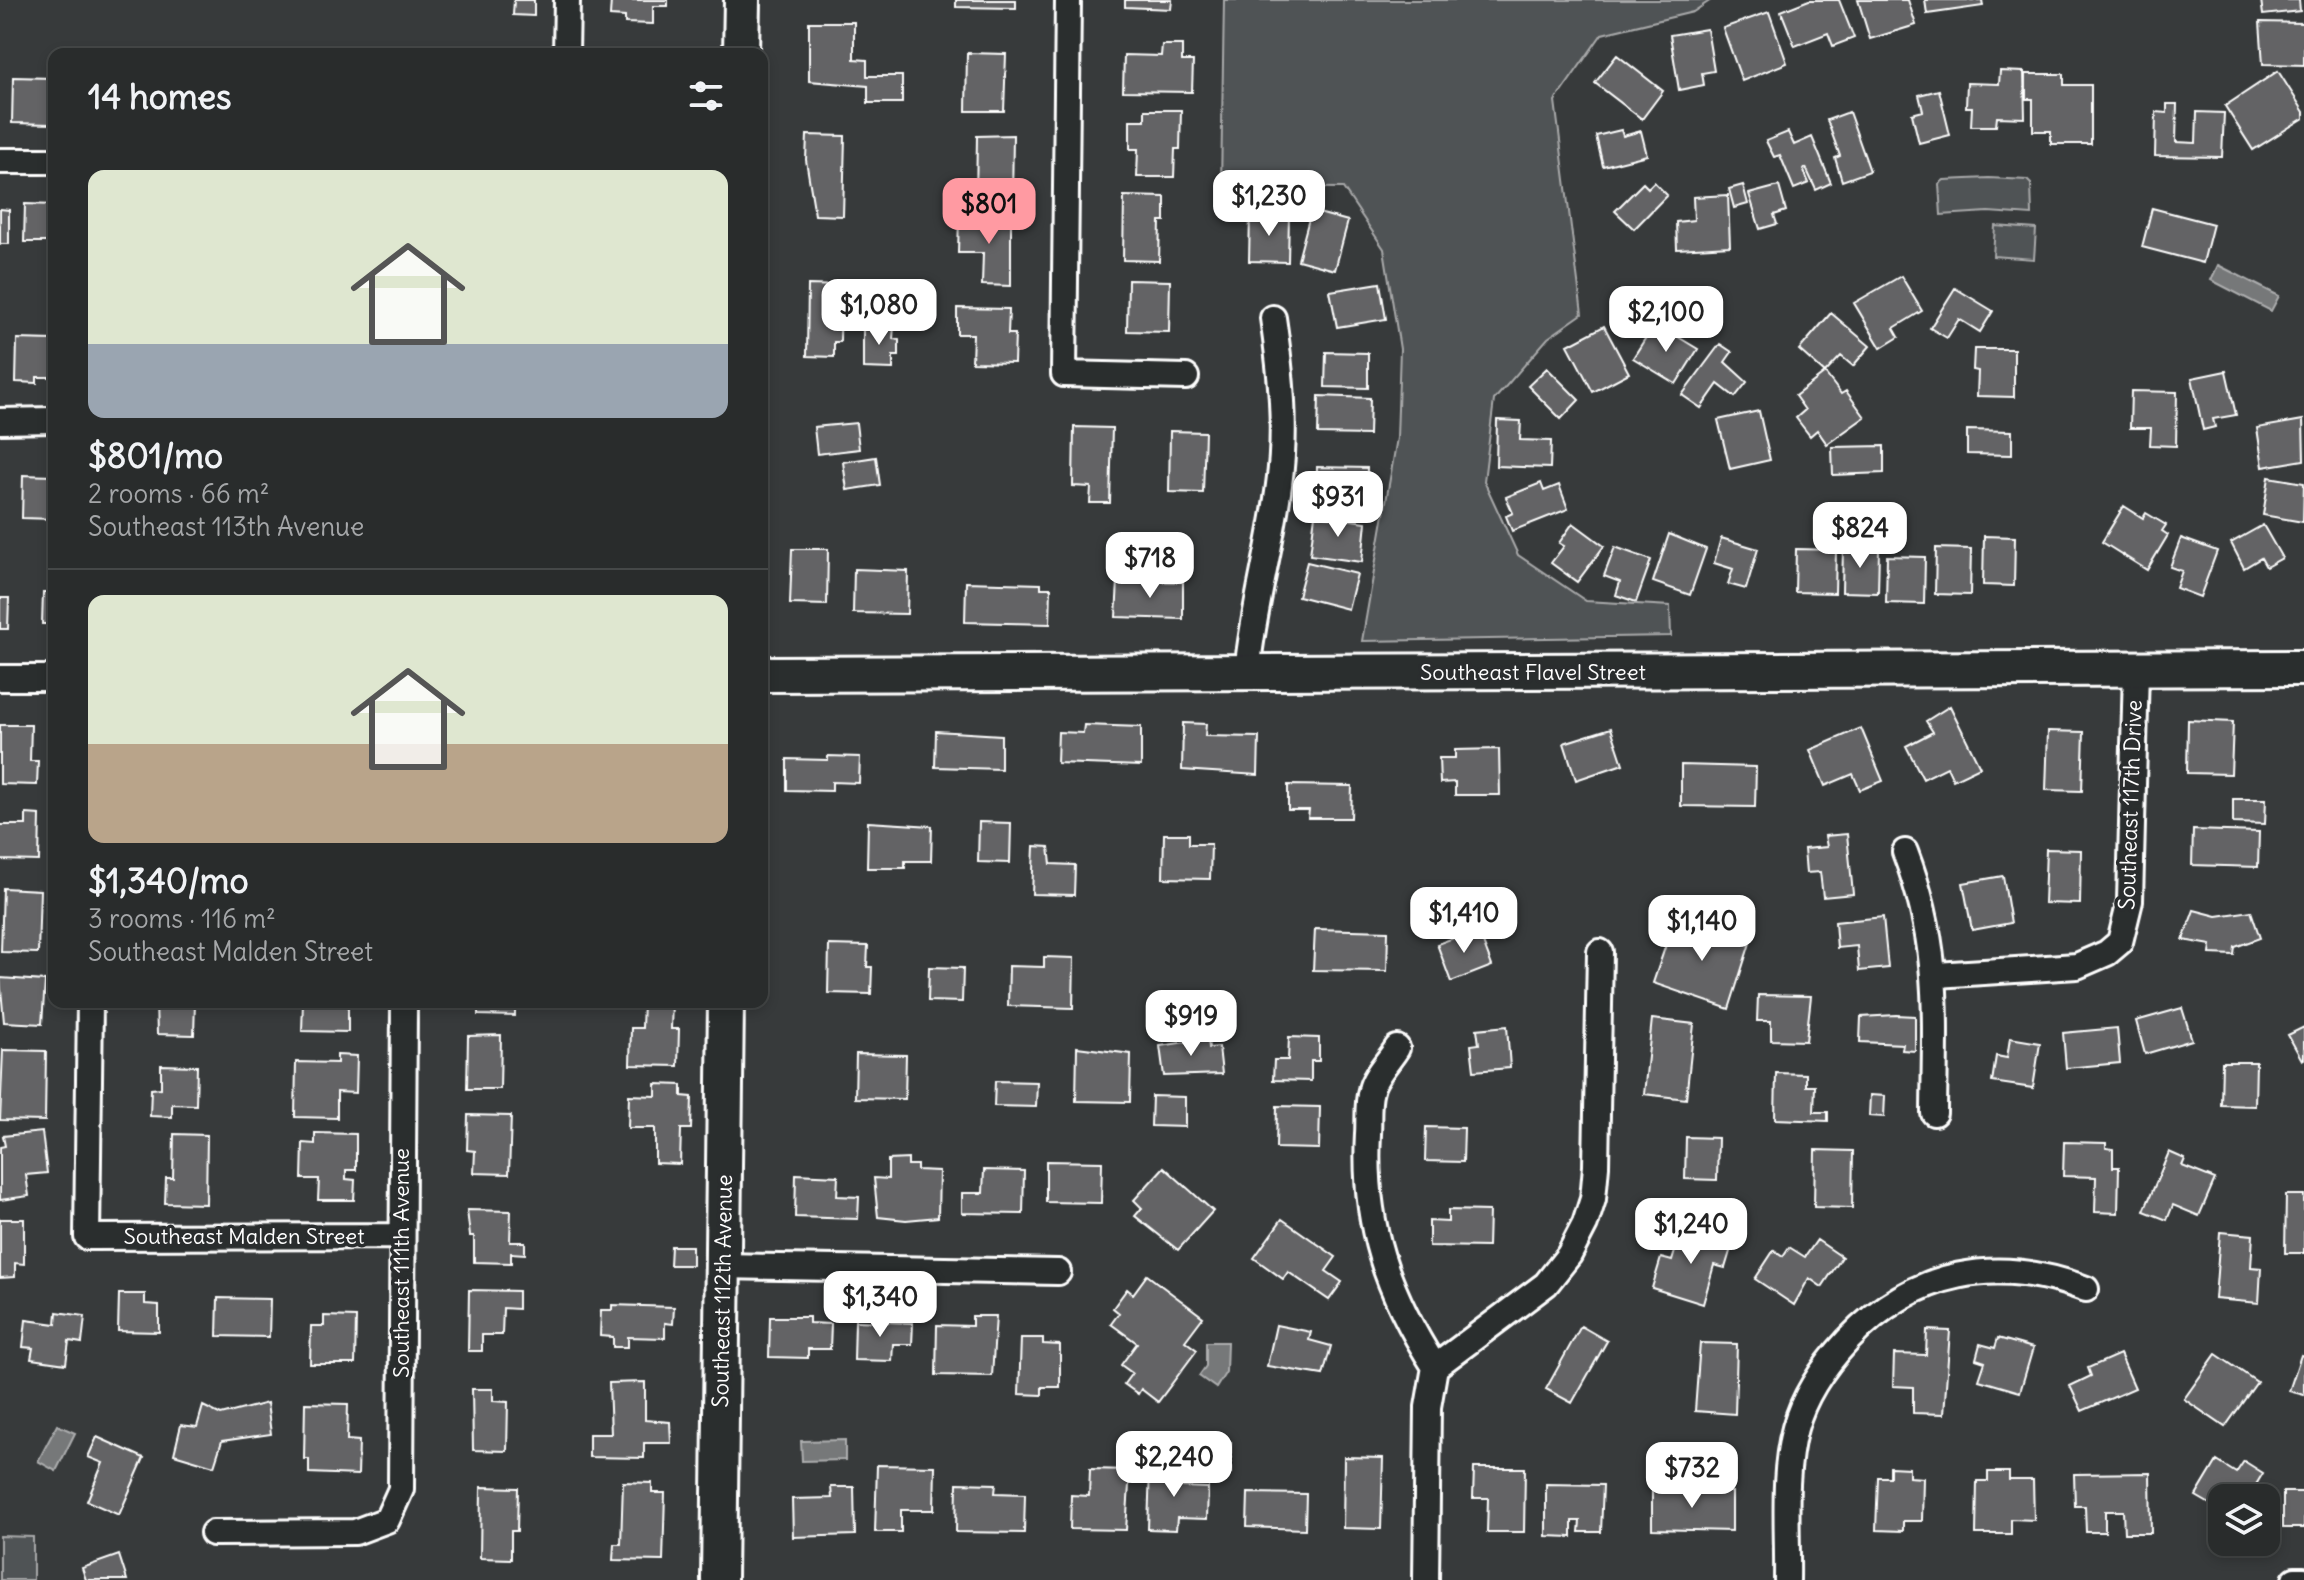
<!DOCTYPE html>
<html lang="en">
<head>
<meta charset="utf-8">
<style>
	:root { --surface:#292c2c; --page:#353838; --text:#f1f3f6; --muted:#a5a7a9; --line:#454848; --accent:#ff9aa2 }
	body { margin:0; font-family:Delius,sans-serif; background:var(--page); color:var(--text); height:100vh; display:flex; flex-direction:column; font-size:30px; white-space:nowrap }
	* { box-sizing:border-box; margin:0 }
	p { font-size:26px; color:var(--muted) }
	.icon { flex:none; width:44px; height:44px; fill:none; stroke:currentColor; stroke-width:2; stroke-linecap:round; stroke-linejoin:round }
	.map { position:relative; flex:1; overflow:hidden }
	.details { position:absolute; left:48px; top:48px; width:720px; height:960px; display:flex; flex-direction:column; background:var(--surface); border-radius:16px; box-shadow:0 4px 12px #0003,0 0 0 2px var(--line) }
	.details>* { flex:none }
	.buttons { position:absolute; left:2208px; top:1484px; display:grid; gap:16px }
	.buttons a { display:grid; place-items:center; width:72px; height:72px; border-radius:16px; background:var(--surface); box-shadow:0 4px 12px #0003,0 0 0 2px var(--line); font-size:40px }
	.price { position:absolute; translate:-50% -68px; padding:0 18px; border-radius:16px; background:#fff; color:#222; font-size:26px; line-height:52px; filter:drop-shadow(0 2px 4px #0008) }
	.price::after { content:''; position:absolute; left:50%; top:48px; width:24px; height:18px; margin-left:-12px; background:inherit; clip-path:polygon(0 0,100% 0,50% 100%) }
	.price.current { background:var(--accent); color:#111 }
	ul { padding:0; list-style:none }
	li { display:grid; align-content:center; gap:16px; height:424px; padding:0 40px }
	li+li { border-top:2px solid var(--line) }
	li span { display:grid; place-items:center; height:248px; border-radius:16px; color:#555 }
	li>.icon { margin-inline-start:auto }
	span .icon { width:144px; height:144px; fill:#fffc; stroke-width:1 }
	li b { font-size:34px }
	h2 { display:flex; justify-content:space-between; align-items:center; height:96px; padding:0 40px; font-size:34px }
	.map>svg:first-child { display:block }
	.green { fill:#505354; stroke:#a8a9aa; stroke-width:2 }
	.water { fill:#767879; stroke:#adaeaf; stroke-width:2 }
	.building { fill:#636465; stroke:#fff; stroke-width:2 }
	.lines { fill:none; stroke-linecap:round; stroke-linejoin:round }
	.street-casing { stroke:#fff; stroke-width:30 }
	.secondary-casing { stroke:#fff; stroke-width:40 }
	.street { stroke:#2a2d2e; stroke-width:24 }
	.secondary { stroke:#2a2d2e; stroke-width:34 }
	.labels { text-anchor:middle; stroke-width:7; stroke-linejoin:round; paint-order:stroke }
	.street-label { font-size:22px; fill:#fff; stroke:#2a2d2e }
</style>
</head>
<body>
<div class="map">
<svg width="2304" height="1580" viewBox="0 0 2304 1580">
	<rect width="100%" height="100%" fill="#373a3b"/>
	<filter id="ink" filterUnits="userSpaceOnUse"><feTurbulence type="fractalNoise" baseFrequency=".0125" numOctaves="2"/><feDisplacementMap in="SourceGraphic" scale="16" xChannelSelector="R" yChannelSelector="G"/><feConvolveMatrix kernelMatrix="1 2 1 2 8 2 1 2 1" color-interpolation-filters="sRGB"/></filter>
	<g filter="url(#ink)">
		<path class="green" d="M1224,0H1711L1693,12L1602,34L1555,101L1582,314L1548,338L1494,400L1484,481L1518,555L1586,601L1670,606L1671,636L1362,641L1397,438L1400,349L1384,249L1343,188L1221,187Z
			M1989,178L2027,180L2031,184L2032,215L1988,212L1941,215L1939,184L1944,180Z
			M1995,226L2036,229L2034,259L1993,256Z
			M0,1536L33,1537V1580H0Z"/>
		<path class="water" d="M2218,265L2279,296L2271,311L2211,280Z
			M1206,1342H1227L1226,1372L1216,1388L1199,1376L1206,1366Z
			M57,1425L75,1433L56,1471L38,1461Z
			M845,1440V1460L802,1461L801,1441Z"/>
		<path class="building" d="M514,0H534V16L513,15Z
			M611,0H668V6H653V24L625,23V17L610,16Z
			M956,0H1016V8L956,7Z
			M1125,0H1172L1171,9L1125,7Z
			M1809,0H1839L1854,38L1833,46L1828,33L1795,46L1781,11Z
			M1858,0H1908L1916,25L1870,39Z
			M1925,0H1982L1983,6L1927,14Z
			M2261,0H2299L2300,11L2263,15Z
			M1769,12L1787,63L1742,81L1723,28Z
			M809,22H854V59L867,60V76H902V103H868V86L809,81Z
			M2260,22L2304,23V65L2263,64Z
			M1707,29L1714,71L1702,73L1704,85L1679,90L1670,35Z
			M1162,45H1182V61H1193L1192,92L1123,91L1124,55L1161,56Z
			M967,53L1006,54L1004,111H966Z
			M1617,55L1663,91L1642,119L1595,83Z
			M2000,71L2024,72L2025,118L1997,117L1996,126H1971L1972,107H1966L1967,83L1999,84Z
			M2278,71L2304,112V118L2253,150L2225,106Z
			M2026,74H2064V85H2091V144H2051V131H2033V99H2026Z
			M13,77L52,78L51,124L12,123Z
			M1939,90L1950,135L1919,143L1912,114L1923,111L1919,95Z
			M2167,104H2177L2176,142L2196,143L2197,112L2224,113L2222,157L2155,156L2156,112L2167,113Z
			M1145,110H1181L1180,149H1175L1174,177H1137L1138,149H1130V120H1145Z
			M1849,112L1870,171L1842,181L1835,158L1840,156L1827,120Z
			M1621,130L1623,136L1641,131L1647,155L1603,166L1596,136Z
			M1788,132L1794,145L1812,137L1831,183L1816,190L1806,168L1803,169L1809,183L1794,189L1780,155L1774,157L1766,141Z
			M807,135L845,136L843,216L815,215L806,160Z
			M1013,135L1012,201L976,200L977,136Z
			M1654,182L1667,195L1634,229L1615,211L1643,183L1648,188Z
			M1743,185L1748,204L1734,208L1729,189Z
			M1779,186L1786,211L1774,215L1777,224L1760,229L1749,194Z
			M1728,195L1730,246L1677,249L1676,222L1694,220L1693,197Z
			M1124,196L1165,197V221H1160L1159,261L1123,260Z
			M25,204L54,205V242H24Z
			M2152,208L2213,224L2203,263L2142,247Z
			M0,209L9,210V244H0Z
			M1311,211L1348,221L1335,270L1298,260Z
			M1250,213L1289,214L1288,262L1249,261Z
			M959,216H1011V286L982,285L983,253H958Z
			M1901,276L1922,311L1894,328L1899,337L1881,348L1854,303Z
			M1128,280L1170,281L1169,332L1127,331Z
			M1380,283L1386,319L1337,327L1330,291Z
			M808,285L841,286L840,342H834V357L807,356Z
			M1955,288L1993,311L1980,332L1959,319L1947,338L1930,328Z
			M957,308L1009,309L1008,334H1015L1014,363L972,362L973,334H957Z
			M1831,313L1870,346L1853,366L1841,356L1825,373L1799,350Z
			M1655,323L1698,349L1676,384L1633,358Z
			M863,326H894L893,339L899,340V356H893V369L863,368Z
			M1604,326L1629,373L1593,392L1568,345Z
			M17,339L54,340V377H37V383L16,382Z
			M1720,344L1732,352L1725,362L1747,382L1735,397L1718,384L1701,408L1682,395Z
			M1974,349H2014V397L1977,396L1978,371L1973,370Z
			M1326,352L1368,353V388L1325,387Z
			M1547,368L1579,400L1561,419L1528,386Z
			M2226,371L2236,415L2213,419L2215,427L2203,430L2192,378Z
			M1825,373L1841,394L1846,391L1865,417L1827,444L1817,430L1810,436L1796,418L1805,410L1795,396Z
			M2131,391L2177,392L2176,446L2150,445L2151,428H2130Z
			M1319,396L1370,398L1369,435L1318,434Z
			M1759,411L1770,460L1730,469L1718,420Z
			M1497,420L1521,421L1520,440L1551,441L1550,468L1496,466Z
			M2303,420L2304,460L2263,467L2257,428Z
			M856,423L859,449L817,454L814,427Z
			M1074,427L1112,428L1110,503H1090L1091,487L1073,486Z
			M1967,430L2012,431V455L1967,454Z
			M1170,431L1205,432L1203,493L1169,492Z
			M1884,446V473L1833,475L1832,447Z
			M876,457L880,485L847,490L843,462Z
			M53,462L54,519L22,518L23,475L52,476Z
			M1317,467L1367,468L1366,506L1316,505Z
			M2269,477L2304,483L2303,522L2263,515Z
			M1541,483L1544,491L1559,485L1568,509L1512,531L1506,516L1513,513L1506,497Z
			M2124,506L2143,518L2146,513L2166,525L2162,531L2168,535L2147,570L2102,542Z
			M1315,515L1366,522L1362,562L1310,555Z
			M1573,523L1604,546L1577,582L1551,563L1564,546L1559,543Z
			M2263,525L2282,558L2266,567L2261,558L2244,568L2231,543Z
			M1669,534L1706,549L1690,595L1653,582Z
			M1984,536L2015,537L2014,586L1983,585Z
			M1721,538L1758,549L1746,589L1728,584L1733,569L1714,563Z
			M2181,538L2217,551L2200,597L2176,588L2182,571L2170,567Z
			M1615,547L1651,560L1636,602L1616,595L1620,582L1604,576Z
			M1843,548L1879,549L1878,593L1842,592Z
			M1936,548L1971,549L1970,595L1935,594Z
			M792,549H828L827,605L790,604Z
			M1796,549L1836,550L1835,593L1795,592Z
			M1887,556L1925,557L1924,604L1886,603Z
			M1307,562L1357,574L1348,609L1298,596Z
			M854,569L908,571L907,614L853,613Z
			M1118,581L1183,582V619L1116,617Z
			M966,582L1041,584V588H1051L1050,624L965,622Z
			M43,592H54V624H42Z
			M0,598H9L8,629H0Z
			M1950,706L1980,767L1953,780L1947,767L1923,779L1906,746L1933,732L1926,721Z
			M2188,720L2233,722L2231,774L2187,773Z
			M1183,723L1206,724L1205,736L1259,737L1258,775L1182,770Z
			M0,725H31L30,761H38L37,785L0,784Z
			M1084,725L1141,727V766L1057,763L1058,732L1083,733Z
			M1611,728L1623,764L1576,780L1564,743Z
			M1861,728L1883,781L1860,790L1853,774L1825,786L1810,750Z
			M936,731L1001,735V769L935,767Z
			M2048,731L2084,732L2082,791L2046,790Z
			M1499,749L1500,795H1455V782L1440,783L1439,758H1455V750Z
			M828,756L860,757L859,783L832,782V791L787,790V759L828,760Z
			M1681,765L1756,767L1755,807L1681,806Z
			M1288,785L1352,786L1351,818H1308L1309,810H1288Z
			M2233,799H2266L2265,824L2233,823Z
			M26,814L40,815L39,861L0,860V825H26Z
			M868,822L932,826L931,861H905V868H867Z
			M979,822L1011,823L1010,863L978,862Z
			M2193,830L2259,832L2258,867L2192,865Z
			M1164,834H1189V844H1211L1210,879L1163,878Z
			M1847,834L1853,894L1823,897L1820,872L1806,873L1804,849L1827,847L1825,836Z
			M1034,846L1049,847L1051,864L1075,865L1074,895L1032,894Z
			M2046,849L2081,850L2080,904L2044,903Z
			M2003,876L2011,923L1972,930L1963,883Z
			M3,888L40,890L38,953L1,952Z
			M2194,910L2217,916L2251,911L2260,938L2235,947L2234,955L2210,954L2211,945L2183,940Z
			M1883,917L1888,968L1859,971L1857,946L1837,948L1835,922Z
			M1675,918L1750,943L1729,1009L1653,983Z
			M1315,929L1388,931L1387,971L1313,970Z
			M1478,929L1492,966L1451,982L1437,944Z
			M829,945L868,946L867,967H872L871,994L828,993Z
			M1044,957L1074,958L1073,1008L1008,1006L1009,966L1044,967Z
			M929,967L963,968L962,1002L928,1001Z
			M0,978L45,981L42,1024L4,1022Z
			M1758,995L1811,996L1806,1041L1771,1040V1021H1757Z
			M156,1002H195L194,1035L157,1034Z
			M303,1002H348V1032L302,1031Z
			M478,1002H515V1016L478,1015Z
			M643,1002H672L671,1029H679L678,1066L630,1065L631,1028H642Z
			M2182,1008L2192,1040L2145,1054L2136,1021Z
			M1896,1015L1915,1016V1051L1902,1050L1903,1044L1860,1042L1861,1017Z
			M1652,1019L1694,1024L1686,1099L1644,1094Z
			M1507,1026L1510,1068L1474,1071L1471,1045L1479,1044L1477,1029Z
			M2304,1027V1059L2302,1060L2288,1035Z
			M2117,1028L2120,1063L2066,1068L2063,1033Z
			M1207,1033L1209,1048L1219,1047L1222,1074L1164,1076L1160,1046L1187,1042L1186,1036Z
			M501,1035L500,1089H467L468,1036Z
			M1289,1037L1319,1038V1061H1311V1081L1273,1080L1274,1060H1288Z
			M2010,1038L2040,1043L2033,1088L1992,1082L1996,1056L2007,1058Z
			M1077,1047L1131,1054L1130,1102L1076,1101Z
			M3,1050L46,1051L45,1121L0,1120Z
			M856,1054L906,1055L905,1099L855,1098Z
			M337,1055L357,1056L356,1093L337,1092V1118L295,1117L296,1062L337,1063Z
			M2222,1062H2256L2255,1106L2221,1105Z
			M161,1065L197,1066L196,1105L172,1104V1117L150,1116L151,1089L161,1088Z
			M1776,1073L1806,1074V1086H1815L1814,1112H1828V1121L1775,1119Z
			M995,1081L1037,1082L1036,1107L994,1106Z
			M656,1084L682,1085V1096L692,1097L691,1129H681L680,1164L655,1163V1128H628L629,1095L656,1096Z
			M1870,1095L1885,1096L1884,1117L1869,1116Z
			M1152,1096L1185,1097V1127L1151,1126Z
			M1277,1106L1320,1107L1319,1149L1276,1148Z
			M468,1115L511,1116L509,1174L474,1173L475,1151L467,1150Z
			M1426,1127L1464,1128L1463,1162L1425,1161Z
			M42,1132L47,1173L26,1175L29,1196L0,1200V1147L5,1146L3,1136Z
			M315,1133L356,1134V1170H346V1179L355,1180L354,1200H318L319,1179H302L303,1143L315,1144Z
			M174,1134L207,1135L206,1204L165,1203L166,1178H173Z
			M1686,1137L1718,1138L1717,1180L1685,1179Z
			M2064,1142L2106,1143V1148L2113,1149V1167H2119L2118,1213L2095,1212L2096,1177L2063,1176Z
			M1815,1150L1853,1151L1852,1208L1814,1207Z
			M2169,1152L2185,1159L2182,1166L2215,1179L2199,1216L2173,1205L2167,1220L2144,1211Z
			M908,1159V1165H917V1170L939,1171L938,1217L906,1220L878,1217L874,1178L888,1179V1160Z
			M1046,1161L1102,1162L1101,1203L1046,1202Z
			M1164,1167L1213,1211L1178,1250L1135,1216L1142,1208L1134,1200Z
			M984,1170L1024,1171L1023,1214L962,1213V1193H983Z
			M796,1174L838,1176L837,1196L859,1197L858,1219L795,1217Z
			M2286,1195H2304V1253H2285Z
			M467,1210L511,1211L510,1242H525V1254L511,1253V1263L474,1262V1236H470Z
			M1448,1210L1489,1211L1488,1247L1429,1246V1221L1448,1222Z
			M0,1219H24V1264L15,1263V1277L0,1278Z
			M1282,1219L1336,1257L1326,1271L1342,1282L1329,1300L1288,1272L1283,1279L1254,1258Z
			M1682,1229L1732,1245L1725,1268L1714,1265L1703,1304L1652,1288L1661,1258L1672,1261Z
			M2220,1232L2253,1235L2251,1267L2261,1268L2259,1303L2215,1299Z
			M1817,1240L1842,1257L1822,1287L1809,1278L1794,1305L1755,1279L1774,1250L1783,1256L1789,1247L1805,1257Z
			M671,1246H692V1265H670Z
			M1147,1275L1203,1317L1185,1341L1197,1350L1158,1402L1141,1389L1138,1394L1124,1384L1132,1373L1121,1365L1137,1343L1111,1324L1119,1313L1113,1308L1127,1289L1133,1294Z
			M469,1290L518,1291V1309L503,1308L502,1335H482V1351H468Z
			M119,1294H145V1304L159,1305V1332L118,1331Z
			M218,1298L270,1299L269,1337L217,1336Z
			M612,1305L674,1307L673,1324L665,1323V1338L628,1337V1347H613V1337L600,1336L601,1310H612Z
			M57,1312L85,1316L82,1343L69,1341L66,1364L31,1359L33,1348L23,1347L26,1320L56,1324Z
			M324,1316L356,1317L355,1364H310L311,1326H324Z
			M972,1316H996L992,1376L936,1375L937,1325L972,1326Z
			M770,1317H809V1323L831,1324L830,1349H808V1358L769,1357Z
			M855,1321L913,1323L912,1344H893L892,1361L854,1360Z
			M1276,1325L1311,1332L1309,1340L1331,1346L1323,1375L1267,1366Z
			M1581,1326L1607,1341L1572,1403L1546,1389Z
			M1927,1330L1950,1331L1944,1414L1913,1413V1387L1893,1386L1894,1354L1926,1355Z
			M1021,1338H1043V1344L1060,1345V1387H1042V1395L1019,1394Z
			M1998,1338L2033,1348L2020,1392L1979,1380L1985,1362L1976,1359L1980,1344L1995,1348Z
			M1700,1343L1737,1344L1735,1414L1695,1411Z
			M2120,1354L2135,1388L2082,1411L2070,1386L2091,1376L2088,1368Z
			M2216,1354L2257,1382L2225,1427L2184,1399Z
			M2301,1355L2304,1356V1395L2289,1391Z
			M645,1382V1420L670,1422L671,1443H644V1458L589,1457V1434H611L609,1383Z
			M472,1389H493V1401L508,1402L507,1451L473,1450Z
			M267,1403L271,1434L222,1441L214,1466L174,1454L181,1425L197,1427L203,1406L221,1415Z
			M305,1403L348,1404L347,1440L359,1441L358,1475L309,1473V1459H304Z
			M97,1437L144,1458L119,1515L87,1501L103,1463L88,1457Z
			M1194,1441L1231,1442V1473H1194Z
			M1344,1457L1383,1458L1381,1529L1343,1528Z
			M2217,1461L2236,1473L2244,1461L2263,1473L2251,1493L2260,1498H2222V1511L2196,1496Z
			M877,1465L935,1466L934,1510H901V1532H875Z
			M1150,1467L1184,1468L1183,1487L1208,1488L1207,1519L1177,1518L1176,1530L1148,1529Z
			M1890,1467L1909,1468V1477L1923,1478L1922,1521H1903V1531L1876,1530L1878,1477H1890Z
			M1474,1468H1525L1524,1532H1487L1488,1498H1473Z
			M1090,1469L1130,1470L1126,1530L1070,1529L1071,1495L1089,1496Z
			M1988,1472H2009V1480H2033L2034,1520L2011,1519V1534H1976L1977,1481H1988Z
			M2150,1473L2151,1533H2124L2123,1511H2105V1532H2086L2085,1506H2075L2074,1474Z
			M623,1482L652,1483V1493H665L663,1561L613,1560L614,1544H621Z
			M957,1483L996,1484L995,1493L1025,1494L1024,1533L956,1532Z
			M1546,1484L1603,1485L1601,1532H1579L1580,1521H1572V1537L1546,1536Z
			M481,1487L518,1488L517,1531H511V1559L480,1558Z
			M831,1487H854L855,1535L793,1537L792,1499L832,1498Z
			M1652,1490L1732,1492V1531L1652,1529Z
			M2283,1492H2304V1528H2283Z
			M1248,1493L1306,1494L1305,1529L1247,1527Z
			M119,1555L127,1580H86L82,1568Z"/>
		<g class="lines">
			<defs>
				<path id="street" d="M1068,0L1064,374L1186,377
					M566,54L567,0
					M0,161H54
					M0,421L54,420
					M1247,673C1253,609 1271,548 1279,485C1287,429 1281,373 1273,318
					M0,678H54
					M1905,852C1941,946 1935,1015 1934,1113
					M1936,975L2077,966L2107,953L2120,942L2130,901L2136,669
					M90,1002L87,1237L401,1236
					M1397,1048C1389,1061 1374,1076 1371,1090C1367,1103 1369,1120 1368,1134C1363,1224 1387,1292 1435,1367
					M722,1266L1058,1272
					M213,1533L355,1532L387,1520L401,1489L404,1002
					M1426,1580L1428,1407L1435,1367L1546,1284L1569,1255L1585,1224L1593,1199L1596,1166L1600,952
					M1787,1580C1788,1532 1782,1475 1795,1428C1804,1394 1824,1366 1848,1340C1914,1270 1997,1255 2086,1289
					M2295,1580H2304"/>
				<path id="secondary" d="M741,54L742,0
					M762,674L2304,668
					M719,1580L726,1002"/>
			</defs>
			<use href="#street" class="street-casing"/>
			<use href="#secondary" class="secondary-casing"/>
			<use href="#street" class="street"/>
			<use href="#secondary" class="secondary"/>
		</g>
	</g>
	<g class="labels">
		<g class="street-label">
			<text x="1533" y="680">Southeast Flavel Street</text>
			<text transform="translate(2130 805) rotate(-88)" y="8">Southeast 117th Drive</text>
			<text x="244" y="1244">Southeast Malden Street</text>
			<text transform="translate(401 1263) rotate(-90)" y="8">Southeast 111th Avenue</text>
			<text transform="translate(722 1291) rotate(-89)" y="8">Southeast 112th Avenue</text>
		</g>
	</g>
</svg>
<div class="buttons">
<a><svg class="icon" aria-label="layers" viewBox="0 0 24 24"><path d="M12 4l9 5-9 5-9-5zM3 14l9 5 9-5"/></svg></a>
</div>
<b class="price" style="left:1269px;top:238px">$1,230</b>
<b class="price current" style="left:989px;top:246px">$801</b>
<b class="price" style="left:879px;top:347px">$1,080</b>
<b class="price" style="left:1666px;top:354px">$2,100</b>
<b class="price" style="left:1338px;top:539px">$931</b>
<b class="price" style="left:1860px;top:570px">$824</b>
<b class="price" style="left:1150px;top:600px">$718</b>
<b class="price" style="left:1464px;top:955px">$1,410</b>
<b class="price" style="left:1702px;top:963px">$1,140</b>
<b class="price" style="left:1191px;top:1058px">$919</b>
<b class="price" style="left:1691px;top:1266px">$1,240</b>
<b class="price" style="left:880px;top:1339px">$1,340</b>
<b class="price" style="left:1174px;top:1499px">$2,240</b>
<b class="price" style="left:1692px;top:1510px">$732</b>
<section class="details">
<h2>14 homes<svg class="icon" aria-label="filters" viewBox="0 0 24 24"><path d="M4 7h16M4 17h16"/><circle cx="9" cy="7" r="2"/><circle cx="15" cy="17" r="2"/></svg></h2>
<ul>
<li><span style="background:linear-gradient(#dfe7d0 70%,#9aa5b1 0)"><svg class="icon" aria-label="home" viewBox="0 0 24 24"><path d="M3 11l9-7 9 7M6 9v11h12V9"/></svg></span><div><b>$801/mo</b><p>2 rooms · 66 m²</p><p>Southeast 113th Avenue</p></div></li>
<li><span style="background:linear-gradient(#dfe7d0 60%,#b9a48a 0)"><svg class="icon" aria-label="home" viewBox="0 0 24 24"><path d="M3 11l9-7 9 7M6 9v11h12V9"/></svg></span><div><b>$1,340/mo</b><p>3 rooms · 116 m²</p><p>Southeast Malden Street</p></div></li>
</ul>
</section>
</div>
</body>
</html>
